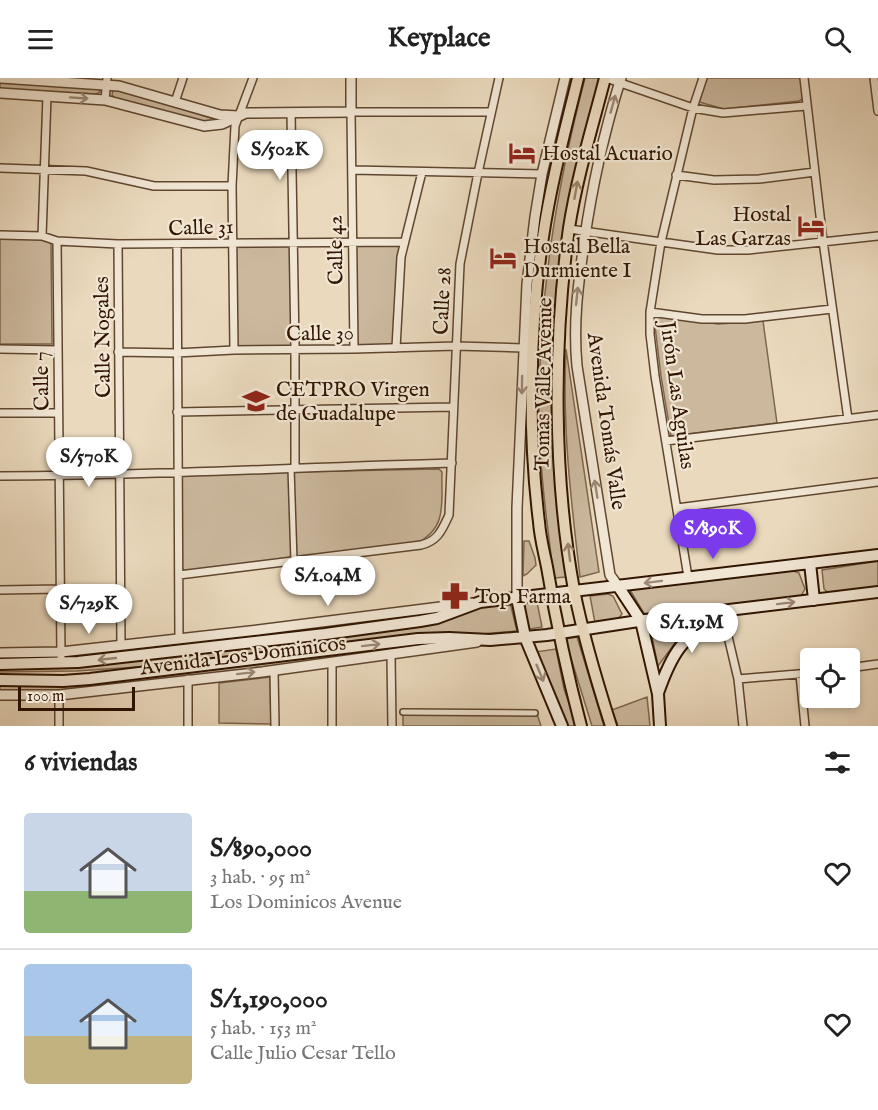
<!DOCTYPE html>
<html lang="es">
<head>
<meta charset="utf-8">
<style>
	:root { --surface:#fff; --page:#f6f6f6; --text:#222; --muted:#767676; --line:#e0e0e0; --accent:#7c3aed }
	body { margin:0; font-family:"IM FELL English",serif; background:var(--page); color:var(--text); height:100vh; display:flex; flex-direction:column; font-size:22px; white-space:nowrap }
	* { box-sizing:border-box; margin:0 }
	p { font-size:20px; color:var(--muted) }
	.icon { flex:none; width:33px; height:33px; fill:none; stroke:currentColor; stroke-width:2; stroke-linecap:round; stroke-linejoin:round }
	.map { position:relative; height:648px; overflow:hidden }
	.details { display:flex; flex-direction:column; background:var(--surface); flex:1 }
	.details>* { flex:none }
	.controls { position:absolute; left:800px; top:570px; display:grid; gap:12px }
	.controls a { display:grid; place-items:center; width:60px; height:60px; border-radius:6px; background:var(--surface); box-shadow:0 3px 9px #0003; font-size:30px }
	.scale { position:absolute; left:18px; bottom:15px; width:117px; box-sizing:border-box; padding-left:6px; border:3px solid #311500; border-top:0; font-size:16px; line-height:21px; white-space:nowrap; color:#311500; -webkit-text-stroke:4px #f1e6d4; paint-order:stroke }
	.price { position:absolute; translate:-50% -51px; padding:0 14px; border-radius:21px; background:#fff; color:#222; font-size:20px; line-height:39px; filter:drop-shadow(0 2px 3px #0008) }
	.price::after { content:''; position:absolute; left:50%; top:36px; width:18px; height:14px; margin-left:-9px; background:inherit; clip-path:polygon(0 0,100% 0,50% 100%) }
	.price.selected { background:var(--accent); color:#fff }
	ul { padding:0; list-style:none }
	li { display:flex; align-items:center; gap:18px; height:150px; padding:0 24px }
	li+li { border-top:2px solid var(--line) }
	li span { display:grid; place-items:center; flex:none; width:168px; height:120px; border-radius:6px; color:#555 }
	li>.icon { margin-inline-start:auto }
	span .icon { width:72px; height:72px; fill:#fffc; stroke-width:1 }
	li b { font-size:26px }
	h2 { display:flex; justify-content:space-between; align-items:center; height:72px; padding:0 24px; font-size:26px }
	header { display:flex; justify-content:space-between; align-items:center; height:78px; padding:0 24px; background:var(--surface); font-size:27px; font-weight:800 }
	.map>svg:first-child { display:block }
	.green { fill:#cbb89d; stroke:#7e664e; stroke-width:1.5 }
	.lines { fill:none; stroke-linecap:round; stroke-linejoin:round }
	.pedestrian-casing { stroke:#5f462f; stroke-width:8 }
	.minor-casing { stroke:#5f462f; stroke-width:10 }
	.tertiary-casing { stroke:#5f462f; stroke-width:12 }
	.secondary-casing { stroke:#311500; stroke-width:14 }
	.primary-casing { stroke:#311500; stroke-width:14 }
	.pedestrian { stroke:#f1e6d4; stroke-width:5 }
	.minor { stroke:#f1e6d4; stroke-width:7 }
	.tertiary { stroke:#f1e6d4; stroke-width:9 }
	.secondary { stroke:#f1e6d4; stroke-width:10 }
	.primary { stroke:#ead9bd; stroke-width:10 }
	.oneway { stroke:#9b8875 }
	.oneway2 { stroke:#978168 }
	.labels { text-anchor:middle; stroke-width:4.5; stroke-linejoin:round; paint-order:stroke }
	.poi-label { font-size:21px; fill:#311500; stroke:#f1e6d4; text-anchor:start }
	.street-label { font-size:21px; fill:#311500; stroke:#f1e6d4 }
</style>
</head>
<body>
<header><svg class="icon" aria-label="menu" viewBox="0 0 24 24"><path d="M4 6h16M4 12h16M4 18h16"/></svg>Keyplace<svg class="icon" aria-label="search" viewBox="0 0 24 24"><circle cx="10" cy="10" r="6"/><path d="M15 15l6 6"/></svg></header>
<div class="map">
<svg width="878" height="648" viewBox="0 0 878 648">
	<rect width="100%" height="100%" fill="#ead9bd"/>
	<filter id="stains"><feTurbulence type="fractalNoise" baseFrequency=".00333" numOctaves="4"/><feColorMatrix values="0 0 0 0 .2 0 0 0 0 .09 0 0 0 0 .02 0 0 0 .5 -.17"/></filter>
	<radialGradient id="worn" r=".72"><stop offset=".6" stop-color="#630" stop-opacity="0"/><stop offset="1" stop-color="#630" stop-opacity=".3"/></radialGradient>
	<path class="green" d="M585,0H600L581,72L561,170L553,265L552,362L566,499L554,500C547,445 539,389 539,333C539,217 556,112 585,0Z
		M707,0H801L804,20L799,23L724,31L699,24Z
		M0,3L100,10V14L96,16L0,11Z
		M119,11L217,42L219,43L216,45L186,41L115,20L112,17L113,12Z
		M0,159L51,161L52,266H0Z
		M397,167L400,170L393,268L356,269L355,168Z
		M290,168L293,265L290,270L239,269L236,265L235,169Z
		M658,238L718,246L763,243L777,345L671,358L661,298L654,240Z
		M566,271L599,494L580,499C571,423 562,347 566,271Z
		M439,391L442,394C441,424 448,450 417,465L185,493L182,490L181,400L184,396Z
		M524,463H529L535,480L536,487L527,496L523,498Z
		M878,483V512L832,518L824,511L822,492Z
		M791,492L799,495L805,511L801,518L645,537L630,512Z
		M608,516L613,518L622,536L618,541L595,545L590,518Z
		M528,524H537L542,549L530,551L526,548L524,528Z
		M510,525L517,553L260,575L153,588L76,593L0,594V588H74Z
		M441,532V534L409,542L63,583V578Z
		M687,549L658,588L651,554Z
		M577,559L604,648H592L565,561Z
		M423,564H449L261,591L131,605L51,613H0V607Z
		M556,571L564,611L577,648H566L535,574Z
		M270,599L271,646L219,645V605Z
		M647,619L650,648H618L612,632Z
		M537,636L541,648H403V637Z"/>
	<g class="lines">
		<defs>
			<path id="pedestrian" d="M291,390L294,483
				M403,634L535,635"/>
			<path id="minor" d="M606,0L693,30L723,35L806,28
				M804,0L823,163L848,341
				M874,0L878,33
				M105,22L107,0
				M175,24L183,0
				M291,35L295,267V389
				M0,90L86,93L154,108H232
				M352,92L542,96
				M676,97L714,102L759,101L815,94
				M569,151L718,172H748L878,158
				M0,157L42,158L57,163L118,166L404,164
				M42,158L47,18
				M57,163L61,578
				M118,166L121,567
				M177,167L179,560
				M650,234L702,241H745L832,231
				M396,270L401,179L422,94
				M0,271L57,272
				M354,271L351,34H491
				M234,272L232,108L235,48L253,0
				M118,274L176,275L234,272L354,271L456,268L523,270
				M177,334L453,329
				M0,335H58
				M666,363L878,337
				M0,398C151,398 301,389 452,385
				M677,430L878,404
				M179,497L421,467C438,463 442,452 449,437L460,186L478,95L499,0
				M688,499L655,298L650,256V234L661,164L693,30L703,0
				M0,512L60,511
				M722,533L738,601L743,648
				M391,577L392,648
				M332,585V648
				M849,590L878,586
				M274,592L275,648
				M800,596L805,648
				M188,601V648
				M738,601L810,595
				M59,648V617"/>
			<path id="tertiary" d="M1,0L119,8L220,37L238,38
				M0,15L105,22L204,48L222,46L246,35L351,34V0
				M618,508L610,497L577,288C573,245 578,208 584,165C592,109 604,54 621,0
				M517,520V430L527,206L535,139L542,96L565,0
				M0,575L61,574L258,552L472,525
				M0,617H59L262,594L477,564"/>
			<path id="secondary" d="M810,485L814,522
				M618,508L641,543L658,616L660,648
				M517,520L525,559L562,648
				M0,586L78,584L325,556L420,543L437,540L480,524L878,477
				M0,602L63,603L90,601L418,561L449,560L490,562L547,557L645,542L878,514
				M658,615C673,572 682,562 719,535"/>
			<path id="primary" d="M578,0C565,53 551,105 543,159C529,249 528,354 539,444C540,459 544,474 547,489C556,543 567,595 581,648
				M605,0C592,50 577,99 569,150C553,265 553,398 574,512C583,558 597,604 611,648"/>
		</defs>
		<use href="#pedestrian" class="pedestrian-casing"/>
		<use href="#minor" class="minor-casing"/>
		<use href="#tertiary" class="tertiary-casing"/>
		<use href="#secondary" class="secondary-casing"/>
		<use href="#primary" class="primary-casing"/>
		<use href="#pedestrian" class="pedestrian"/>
		<use href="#minor" class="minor"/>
		<use href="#tertiary" class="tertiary"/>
		<use href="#secondary" class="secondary"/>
		<use href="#primary" class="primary"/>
	</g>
	<defs><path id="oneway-shaft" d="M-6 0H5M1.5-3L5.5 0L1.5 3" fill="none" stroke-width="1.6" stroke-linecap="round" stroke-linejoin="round" transform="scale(1.5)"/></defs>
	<g class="oneway">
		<use href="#oneway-shaft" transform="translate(79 20) rotate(4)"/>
		<use href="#oneway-shaft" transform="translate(613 26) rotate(-74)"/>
		<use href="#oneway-shaft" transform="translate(577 218) rotate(-84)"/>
		<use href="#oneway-shaft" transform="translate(522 307) rotate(91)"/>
		<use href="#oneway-shaft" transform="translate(596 411) rotate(-99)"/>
		<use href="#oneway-shaft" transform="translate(653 504) rotate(173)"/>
		<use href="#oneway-shaft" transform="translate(786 525) rotate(-7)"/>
		<use href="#oneway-shaft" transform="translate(371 567) rotate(-7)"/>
		<use href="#oneway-shaft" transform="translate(107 581) rotate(174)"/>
		<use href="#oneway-shaft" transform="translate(246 595) rotate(-7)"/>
		<use href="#oneway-shaft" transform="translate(540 595) rotate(67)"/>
	</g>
	<g class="oneway2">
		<use href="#oneway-shaft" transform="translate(576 112) rotate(-80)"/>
		<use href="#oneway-shaft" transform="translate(569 474) rotate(-97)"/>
	</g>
	<defs>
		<symbol id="hotel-bare" viewBox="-9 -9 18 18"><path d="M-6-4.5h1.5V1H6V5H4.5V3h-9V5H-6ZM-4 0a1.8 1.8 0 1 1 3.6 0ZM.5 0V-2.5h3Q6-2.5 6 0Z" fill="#8f2418" stroke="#f1e6d4" stroke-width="2.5" paint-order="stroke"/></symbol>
		<symbol id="university-bare" viewBox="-9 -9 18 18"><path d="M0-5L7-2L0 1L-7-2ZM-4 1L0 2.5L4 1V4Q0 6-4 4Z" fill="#8f2418" stroke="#f1e6d4" stroke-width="2.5" paint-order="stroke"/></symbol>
		<symbol id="pharmacy-bare" viewBox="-9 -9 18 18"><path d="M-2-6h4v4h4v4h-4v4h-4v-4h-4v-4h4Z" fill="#8f2418" stroke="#f1e6d4" stroke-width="2.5" paint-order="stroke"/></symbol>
	</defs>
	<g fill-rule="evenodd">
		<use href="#hotel-bare" x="503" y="56" width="38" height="38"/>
		<use href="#hotel-bare" x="792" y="129" width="38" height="38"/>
		<use href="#hotel-bare" x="484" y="161" width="38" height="38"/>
		<use href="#university-bare" x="237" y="304" width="38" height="38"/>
		<use href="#pharmacy-bare" x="436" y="499" width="38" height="38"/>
	</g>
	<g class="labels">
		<g class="poi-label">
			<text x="542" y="82">Hostal Acuario</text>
			<text x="791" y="143" text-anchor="end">Hostal<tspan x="791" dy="24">Las Garzas</tspan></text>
			<text x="523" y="175">Hostal Bella<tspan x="523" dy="24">Durmiente I</tspan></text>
			<text x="276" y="318">CETPRO Virgen<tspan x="276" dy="24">de Guadalupe</tspan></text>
			<text x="475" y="525">Top Farma</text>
		</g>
		<g class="street-label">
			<text transform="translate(201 149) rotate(-2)" y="7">Calle 31</text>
			<text transform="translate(335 172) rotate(-91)" y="7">Calle 42</text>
			<text transform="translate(442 223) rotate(-87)" y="7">Calle 28</text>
			<text transform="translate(320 255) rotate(-1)" y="7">Calle 30</text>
			<text transform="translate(102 259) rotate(-91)" y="7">Calle Nogales</text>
			<text transform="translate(41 303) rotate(-91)" y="7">Calle 7</text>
			<text transform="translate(543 306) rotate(-89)" y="7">Tomas Valle Avenue</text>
			<text transform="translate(678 317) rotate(82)" y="7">Jirón Las Aguilas</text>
			<text transform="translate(607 343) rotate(82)" y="7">Avenida Tomás Valle</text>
			<text transform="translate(243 577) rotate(-7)" y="7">Avenida Los Dominicos</text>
		</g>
	</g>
	<rect width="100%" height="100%" filter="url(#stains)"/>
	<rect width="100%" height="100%" fill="url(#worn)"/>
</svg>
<div class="controls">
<a><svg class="icon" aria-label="locate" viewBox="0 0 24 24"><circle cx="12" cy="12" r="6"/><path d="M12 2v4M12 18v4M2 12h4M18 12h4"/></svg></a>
</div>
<div class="scale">100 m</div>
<b class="price" style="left:280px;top:103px">S/502K</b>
<b class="price" style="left:89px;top:410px">S/570K</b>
<b class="price selected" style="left:713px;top:482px">S/890K</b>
<b class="price" style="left:328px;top:529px">S/1.04M</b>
<b class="price" style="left:89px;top:557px">S/729K</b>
<b class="price" style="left:692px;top:576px">S/1.19M</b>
</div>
<section class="details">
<h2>6 viviendas<svg class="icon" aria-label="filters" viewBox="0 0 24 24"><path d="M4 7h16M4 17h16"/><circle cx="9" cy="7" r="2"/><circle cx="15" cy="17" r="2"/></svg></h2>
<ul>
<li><span style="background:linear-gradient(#c9d6e8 65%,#8fb573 0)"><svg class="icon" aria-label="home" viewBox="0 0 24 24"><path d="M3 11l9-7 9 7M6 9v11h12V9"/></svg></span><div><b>S/890,000</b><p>3 hab. · 95 m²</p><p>Los Dominicos Avenue</p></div><svg class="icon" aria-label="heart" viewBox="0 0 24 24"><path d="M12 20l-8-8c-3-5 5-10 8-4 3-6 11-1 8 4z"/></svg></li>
<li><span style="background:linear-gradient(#a9c7e8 60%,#c2b280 0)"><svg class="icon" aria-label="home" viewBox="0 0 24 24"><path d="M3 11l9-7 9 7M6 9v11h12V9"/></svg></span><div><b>S/1,190,000</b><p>5 hab. · 153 m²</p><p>Calle Julio Cesar Tello</p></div><svg class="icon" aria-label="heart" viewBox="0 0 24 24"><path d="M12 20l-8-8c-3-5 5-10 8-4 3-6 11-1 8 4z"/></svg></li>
</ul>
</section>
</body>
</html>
